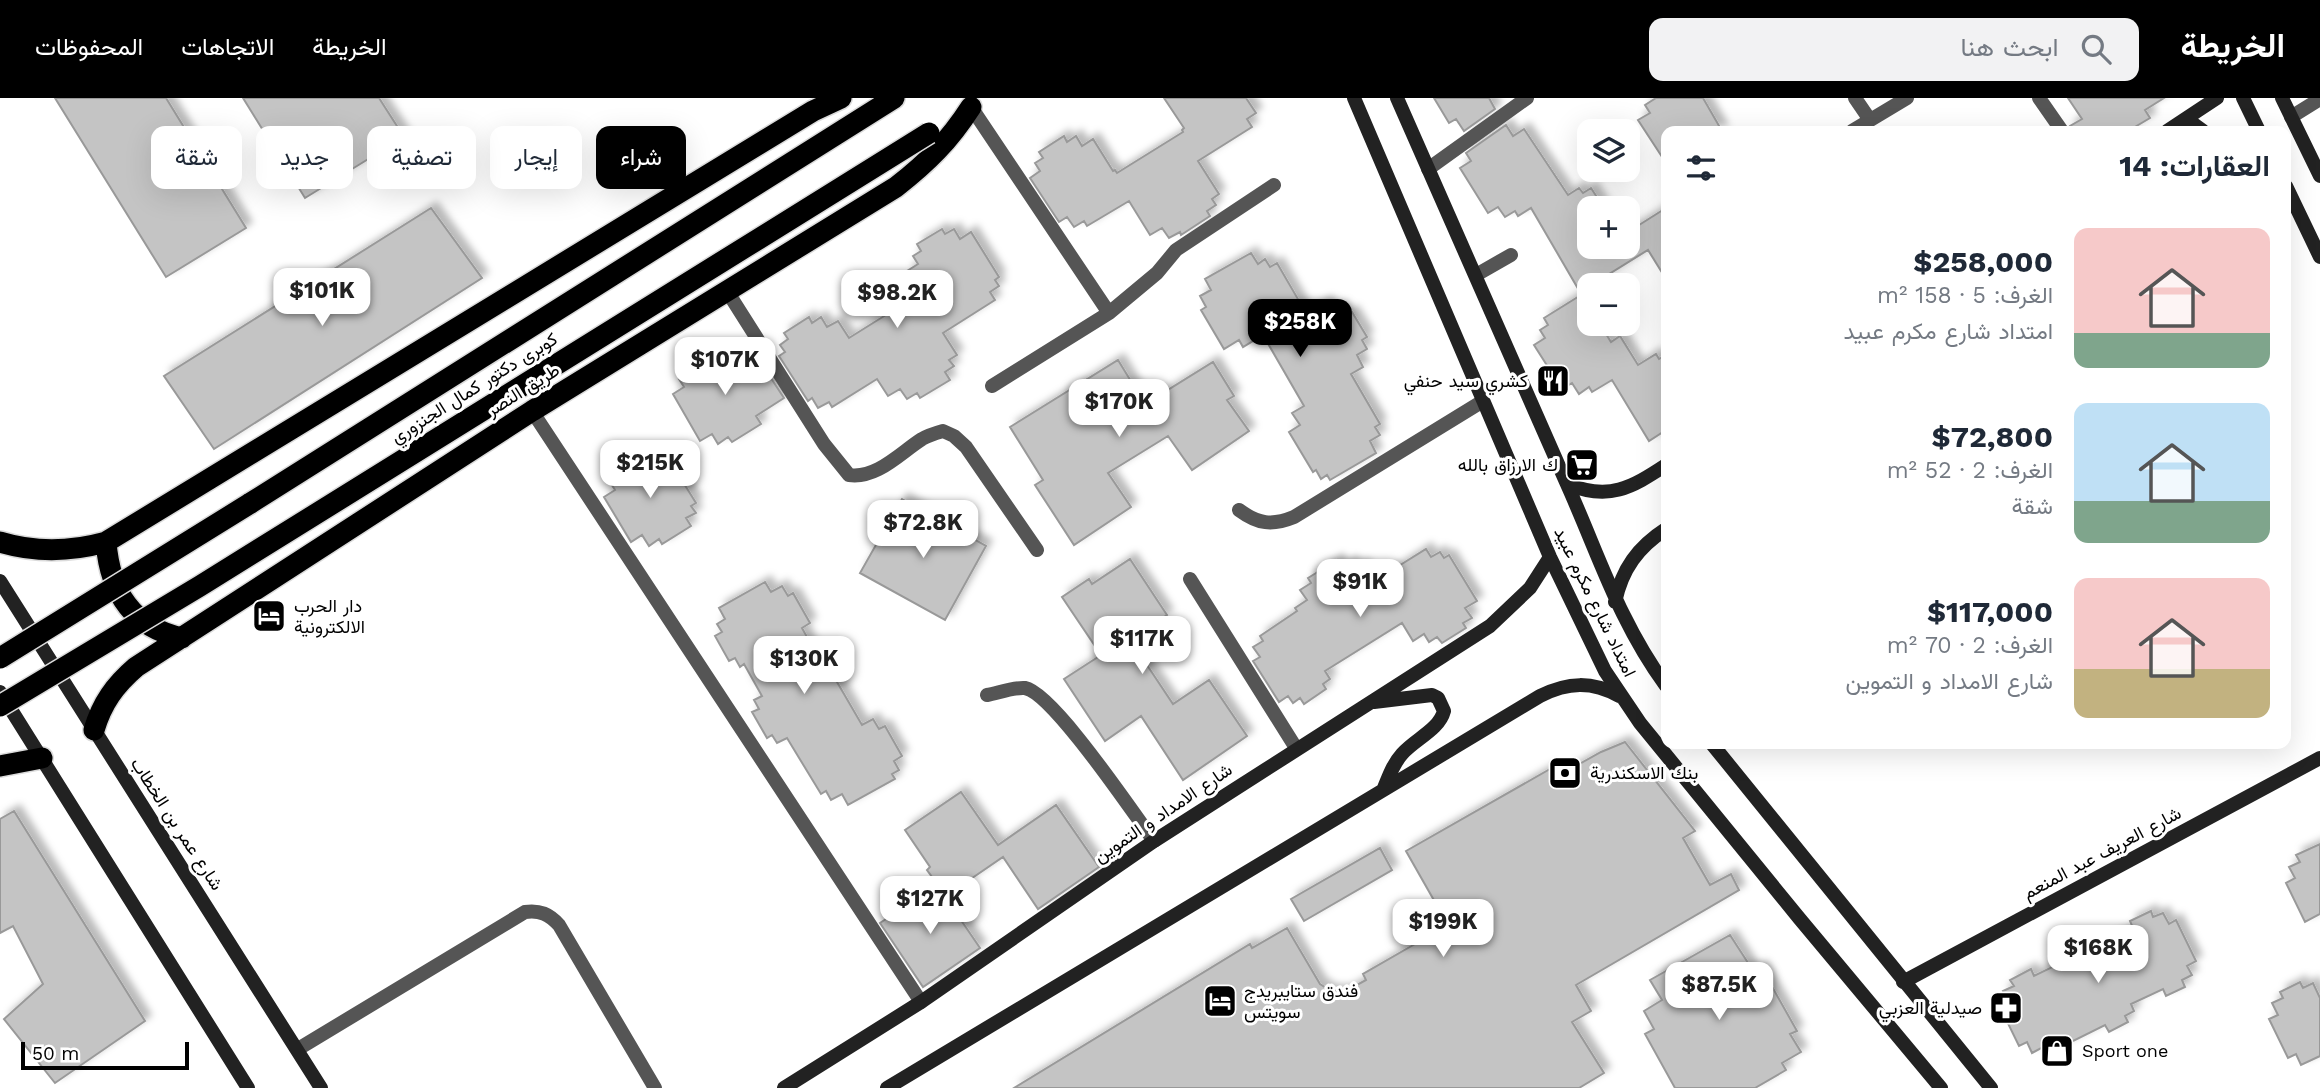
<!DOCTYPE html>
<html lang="ar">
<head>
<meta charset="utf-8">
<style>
	:root { --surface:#fff; --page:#f2f2f3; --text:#1f2937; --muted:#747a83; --accent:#000 }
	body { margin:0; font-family:"Work Sans",Vazirmatn,sans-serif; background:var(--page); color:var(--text); direction:rtl; height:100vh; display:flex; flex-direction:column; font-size:26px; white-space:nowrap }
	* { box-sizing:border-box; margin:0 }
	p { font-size:23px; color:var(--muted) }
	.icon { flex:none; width:38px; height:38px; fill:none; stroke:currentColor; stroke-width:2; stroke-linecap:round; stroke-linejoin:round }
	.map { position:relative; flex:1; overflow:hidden; direction:ltr }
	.drawer { position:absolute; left:1661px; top:28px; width:630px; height:623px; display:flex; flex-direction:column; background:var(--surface); border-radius:14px; box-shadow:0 7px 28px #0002; direction:rtl }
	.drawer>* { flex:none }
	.hud { position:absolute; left:21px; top:28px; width:665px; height:63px; direction:rtl; display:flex; gap:14px }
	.buttons { position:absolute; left:1577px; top:21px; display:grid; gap:14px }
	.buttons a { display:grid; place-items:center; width:63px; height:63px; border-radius:14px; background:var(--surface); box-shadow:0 7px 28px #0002; font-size:35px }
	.scale { position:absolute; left:21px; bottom:18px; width:168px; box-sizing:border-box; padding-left:7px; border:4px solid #000; border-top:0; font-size:19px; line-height:24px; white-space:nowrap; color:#000; -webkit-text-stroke:5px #fff; paint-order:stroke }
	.price { position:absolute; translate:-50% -60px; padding:0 16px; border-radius:14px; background:#fff; color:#222; font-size:23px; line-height:46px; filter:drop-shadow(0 2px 4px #0008) }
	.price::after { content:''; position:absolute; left:50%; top:42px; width:21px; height:16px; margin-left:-10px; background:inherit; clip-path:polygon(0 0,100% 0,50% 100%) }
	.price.selected { background:var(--accent); color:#fff }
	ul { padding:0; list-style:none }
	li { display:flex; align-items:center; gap:21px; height:175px; padding:0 21px }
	li span { display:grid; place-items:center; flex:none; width:196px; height:140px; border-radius:14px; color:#555 }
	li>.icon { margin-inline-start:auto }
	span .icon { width:84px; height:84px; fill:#fffc; stroke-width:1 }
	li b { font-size:30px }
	h2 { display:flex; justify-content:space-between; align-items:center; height:84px; padding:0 21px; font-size:30px }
	.tag { padding:0 24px; border-radius:14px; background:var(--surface); box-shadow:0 7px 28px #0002; font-size:24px; line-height:63px }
	.tag.selected { background:var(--accent); color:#fff }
	header { display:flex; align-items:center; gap:42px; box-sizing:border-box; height:98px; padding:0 35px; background:var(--accent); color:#fff }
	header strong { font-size:33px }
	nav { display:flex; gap:38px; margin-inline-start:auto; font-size:24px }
	.search { width:490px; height:63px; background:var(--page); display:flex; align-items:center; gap:18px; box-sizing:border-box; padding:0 24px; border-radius:14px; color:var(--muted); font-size:26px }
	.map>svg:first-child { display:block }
	.building { fill:#c4c4c4; stroke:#999; stroke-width:2; filter:url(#shadow) }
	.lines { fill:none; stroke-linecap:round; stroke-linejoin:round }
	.highway-casing { stroke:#dbdbdb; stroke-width:24 }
	.street { stroke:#555; stroke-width:14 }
	.secondary { stroke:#222; stroke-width:14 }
	.highway { stroke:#000; stroke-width:21 }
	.highway-bridge-casing { stroke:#dbdbdb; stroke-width:24; stroke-linecap:butt }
	.highway-bridge { stroke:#000; stroke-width:21 }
	.labels { text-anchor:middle; stroke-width:6; stroke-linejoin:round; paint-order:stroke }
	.poi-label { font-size:18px; fill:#000; stroke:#fff; text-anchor:start }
	.street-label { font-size:18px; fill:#000; stroke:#fff }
</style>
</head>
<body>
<header>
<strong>الخريطة</strong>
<div class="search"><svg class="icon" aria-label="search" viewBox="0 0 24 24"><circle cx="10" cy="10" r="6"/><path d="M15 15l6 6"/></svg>ابحث هنا</div>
<nav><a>الخريطة</a><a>الاتجاهات</a><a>المحفوظات</a></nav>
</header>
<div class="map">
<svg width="2320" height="990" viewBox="0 0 2320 990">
	<defs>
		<filter id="shadow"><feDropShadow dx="6" dy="-6" stdDeviation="3.5" flood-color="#0004"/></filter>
	</defs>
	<rect width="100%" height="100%" fill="#fff"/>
	<path class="building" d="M55,0H166L246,130L166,179Z
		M243,0H379L404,39L305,100Z
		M1164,0H1246L1256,15L1247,21L1252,29L1198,63L1219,96L1212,101L1216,107L1207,113L1210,118L1181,137L1180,134L1169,140L1162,130L1150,137L1129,103L1087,128L1084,123L1074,129L1067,119L1059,124L1030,80L1040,73L1035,65L1043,60L1039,54L1064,38L1067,44L1076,38L1082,48L1093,41L1113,73L1115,72L1117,75L1183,34L1182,32L1184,30Z
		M1434,0H1489L1495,11L1464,33L1456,21L1449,25Z
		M1656,0H1703L1722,33H1666V65L1638,22L1650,15L1645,7Z
		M2068,0H2164L2145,12L2150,20L2128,33H2071L2070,28L2082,21Z
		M1506,27L1513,38L1524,31L1568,97L1579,90L1583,95L1591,90L1604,110H1589V149H1628V134L1666,110V181L1648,152L1580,194L1531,110L1518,118L1515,113L1505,119L1498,109L1488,115L1460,70L1471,63L1466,55Z
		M431,110L482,180L214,351L164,278Z
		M942,131L945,136L954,131L960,141L971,134L999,179L995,182L999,188L990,194L995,202L943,235L957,257L949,262L954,268L945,274L950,282L920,300L917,295L907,301L900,291L888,298L877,281L832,309L829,304L818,310L812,300L808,303L779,258L785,254L780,247L788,241L784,235L809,219L812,225L821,219L827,229L838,223L849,240L921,195L907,173L918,166L913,158L921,153L917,146Z
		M1251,155L1258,166L1265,161L1270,169L1277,165L1306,215L1326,204L1333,215L1341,210L1346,218L1352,214L1367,239L1362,242L1367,251L1357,257L1363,269L1351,276L1380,326L1375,329L1380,337L1370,343L1376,355L1330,382L1327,377L1321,381L1316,372L1313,374L1289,334L1300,327L1292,315L1304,308L1263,237L1243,249L1239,242L1224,251L1201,212L1206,209L1200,198L1211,192L1205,181Z
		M1589,192V226H1600L1611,244L1620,238L1638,267L1656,256L1659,261L1666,257V332L1649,343L1612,282L1592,294L1589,289L1579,296L1572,285L1562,291L1534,247L1545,240L1540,232L1548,227L1544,220Z
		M708,254L711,259L720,254L726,264L738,257L750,277L763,268L784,300L756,318L761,326L732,344L728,339L718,346L712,336L700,343L673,296L684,289L679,281L687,276L683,270Z
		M1118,262L1145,306L1213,264L1234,298L1227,302L1249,333L1192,372L1168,338L1108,375L1131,409L1074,447L1035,387L1043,382L1010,329Z
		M639,357L642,362L650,357L656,367L668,360L696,405L691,408L696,415L686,420L691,428L662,446L659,441L649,448L642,437L631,444L604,399L615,392L610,384L618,379L614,372Z
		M902,401L986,448L945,522L860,475Z
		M1426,451L1431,459L1440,454L1444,460L1449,457L1477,503L1465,510L1472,520L1463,525L1466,530L1442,545L1437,539L1429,544L1424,536L1413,543L1402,525L1325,573L1330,581L1323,586L1326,591L1304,606L1300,600L1293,605L1288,598L1279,604L1253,563L1260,559L1253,549L1263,543L1260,538L1297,513L1295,510L1307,502L1300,492L1311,485L1308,480L1337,462L1342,470L1351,464L1355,471L1362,467L1373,484Z
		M1130,461L1167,517L1131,541L1139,555L1173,606L1209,582L1247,638L1183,682L1141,618L1105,643L1064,581L1101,557L1062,499L1089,481L1092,486Z
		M765,484L771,494L782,488L788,498L793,495L810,525L802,530L807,539L806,540L825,575L830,572L862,627L873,621L879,631L885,628L902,658L894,663L899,672L892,676L895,681L848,707L842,696L831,702L826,693L821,696L787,640L777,645L772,637L767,640L752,614L759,611L754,602L762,598L744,566L740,569L735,560L729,563L715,538L722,534L717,526L725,521L719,510Z
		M1625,644L1695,733L1683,740L1710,787L1731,776L1739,792L1576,887L1591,913L1572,924L1604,975L1579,990H1014L1250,846L1252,850L1287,830L1320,886L1331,893H1346L1366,882L1363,876L1448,827L1406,753L1550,671L1556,679L1601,654Z
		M961,694L998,747L1056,707L1099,769L1038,811L1003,759L946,798L927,772L930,769L905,732Z
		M14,713L145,923L55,985L4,921L43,886L13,828L0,835V721Z
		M2320,746V816L2305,824L2286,785L2295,780L2289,769L2300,764L2296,757Z
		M1380,750L1392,772L1304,823L1291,801Z
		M937,787L980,850L923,889L880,825Z
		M2151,813L2153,819L2163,815L2169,826L2176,822L2196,863L2187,868L2192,877L2182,882L2185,889L2166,898L2163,891L2131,906L2134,913L2125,918L2128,924L2109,934L2105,927L2047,956L2043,949L2032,955L2027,944L2019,948L2000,909L2009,904L2003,893L2014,888L2010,882L2031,871L2034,878L2133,830L2130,823Z
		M1730,837L1754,874L1761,869L1797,933L1790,936L1801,954L1782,965L1786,972L1755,990H1675L1645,936L1654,931L1644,913L1662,902L1650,882Z
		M2300,884L2303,890L2313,885L2320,900V958L2301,967L2296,956L2288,960L2269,921L2278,917L2272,905L2283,900L2280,894Z"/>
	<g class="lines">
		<defs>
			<path id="highway" d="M249,406L894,0
				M0,444C36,455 70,454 106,444L813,13L841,0
				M106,444C110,494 132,529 182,540
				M94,632C102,605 115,587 136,569L532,313L896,89C928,64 949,43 971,9
				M0,668L42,660"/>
		</defs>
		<use href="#highway" class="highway-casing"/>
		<path class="street" d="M1855,0L1870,22
			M2039,0L2062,33
			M971,9L1109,215
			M2291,19L2320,1
			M1852,33L1907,0
			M1428,71L1527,0
			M1476,177L1511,157
			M727,193L824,346L849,377C877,381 900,355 922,341C929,337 936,335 943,333L954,338L966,349L1037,452
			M992,288L1109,215L1157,175L1176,152L1274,87
			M532,313L921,904
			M1239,412C1258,426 1272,428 1294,419L1483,303
			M1190,481L1296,650
			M987,597C998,595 1014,589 1025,590C1053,595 1133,715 1154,743
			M298,951L525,814C540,812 549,816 559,827L655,990"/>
		<path class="secondary" d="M1354,0L1550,459L1605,573L1640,625L1799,820L1941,990
			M1397,0C1453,128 1510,256 1566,384C1599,457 1618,522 1666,588
			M2243,0L2259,33
			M2282,0L2320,78
			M2183,23L2192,25L2203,33
			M2167,33L2217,0
			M2286,88L2320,159
			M1567,386C1609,403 1631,390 1666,367
			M0,483L321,990
			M1615,504C1622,471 1638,449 1666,431
			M0,594L248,990
			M1374,604L1432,597L1438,600L1444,613C1439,632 1415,641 1402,656C1393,666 1389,678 1384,690
			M1712,646L1991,990
			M1903,884L2320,660
			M784,990L921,904L1154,743L1490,528L1530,490L1550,459
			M887,990L1540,598C1568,584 1592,583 1619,598"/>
		<use href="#highway" class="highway"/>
		<defs>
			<path id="highway-bridge" d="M0,560L249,406
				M0,608L200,488L929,35"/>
		</defs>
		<use href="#highway-bridge" class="highway-bridge-casing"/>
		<use href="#highway-bridge" class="highway-bridge"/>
	</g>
	<defs>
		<symbol id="restaurant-square" viewBox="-11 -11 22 22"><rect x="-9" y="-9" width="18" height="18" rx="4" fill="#000" stroke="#fff"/><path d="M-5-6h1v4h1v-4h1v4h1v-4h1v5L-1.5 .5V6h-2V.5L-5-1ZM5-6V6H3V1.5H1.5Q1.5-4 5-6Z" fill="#fff"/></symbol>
		<symbol id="supermarket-square" viewBox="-11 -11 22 22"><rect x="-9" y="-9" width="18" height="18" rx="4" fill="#000" stroke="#fff"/><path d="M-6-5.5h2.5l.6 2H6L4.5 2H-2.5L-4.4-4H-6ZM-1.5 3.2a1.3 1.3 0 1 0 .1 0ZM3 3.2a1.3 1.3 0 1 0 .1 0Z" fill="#fff"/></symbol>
		<symbol id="hotel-square" viewBox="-11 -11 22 22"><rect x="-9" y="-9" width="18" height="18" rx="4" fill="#000" stroke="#fff"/><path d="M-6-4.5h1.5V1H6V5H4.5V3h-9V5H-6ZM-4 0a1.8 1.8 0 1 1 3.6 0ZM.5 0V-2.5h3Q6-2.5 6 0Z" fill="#fff"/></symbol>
		<symbol id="bank-square" viewBox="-11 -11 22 22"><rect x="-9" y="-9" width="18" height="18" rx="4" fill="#000" stroke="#fff"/><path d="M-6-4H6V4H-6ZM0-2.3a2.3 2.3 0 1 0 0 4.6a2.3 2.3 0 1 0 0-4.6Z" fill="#fff"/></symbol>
		<symbol id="pharmacy-square" viewBox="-11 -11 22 22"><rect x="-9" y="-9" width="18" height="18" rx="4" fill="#000" stroke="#fff"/><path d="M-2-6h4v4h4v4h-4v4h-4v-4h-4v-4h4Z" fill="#fff"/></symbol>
		<symbol id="shop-square" viewBox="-11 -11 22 22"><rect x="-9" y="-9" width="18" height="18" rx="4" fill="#000" stroke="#fff"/><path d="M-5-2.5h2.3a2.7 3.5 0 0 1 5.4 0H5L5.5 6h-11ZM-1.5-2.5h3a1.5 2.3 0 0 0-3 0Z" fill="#fff"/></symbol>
	</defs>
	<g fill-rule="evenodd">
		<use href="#restaurant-square" x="1534" y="264" width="38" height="38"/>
		<use href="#supermarket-square" x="1563" y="348" width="38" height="38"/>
		<use href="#hotel-square" x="250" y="499" width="38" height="38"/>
		<use href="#bank-square" x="1546" y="656" width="38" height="38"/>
		<use href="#hotel-square" x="1201" y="884" width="38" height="38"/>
		<use href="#pharmacy-square" x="1987" y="891" width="38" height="38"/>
		<use href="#shop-square" x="2038" y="934" width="38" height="38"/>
	</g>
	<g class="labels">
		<g class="poi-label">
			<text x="1528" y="289" text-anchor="end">كشري سيد حنفي</text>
			<text x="1558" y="373" text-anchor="end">ك الارزاق بالله</text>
			<text x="294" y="514">دار الحرب<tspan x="294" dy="21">الالكترونية</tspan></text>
			<text x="1590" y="681">بنك الاسكندرية</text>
			<text x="1244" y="899">فندق ستايبريدج<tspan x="1244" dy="21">سويتس</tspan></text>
			<text x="1982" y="916" text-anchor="end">صيدلية العزبي</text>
			<text x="2082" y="959">Sport one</text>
		</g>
		<g class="street-label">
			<text transform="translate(474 290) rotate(-32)" y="6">كوبرى دكتور كمال الجنزوري</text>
			<text transform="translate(523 292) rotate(-32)" y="6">طريق النصر</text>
			<text transform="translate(1595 504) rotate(64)" y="6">امتداد شارع مكرم عبيد</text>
			<text transform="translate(1163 715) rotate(-34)" y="6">شارع الامداد و التموين</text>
			<text transform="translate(177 726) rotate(57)" y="6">شارع عمر بن الخطاب</text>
			<text transform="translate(2102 755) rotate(-28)" y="6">شارع العريف عبد المنعم</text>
		</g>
	</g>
</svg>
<div class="buttons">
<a><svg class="icon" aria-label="layers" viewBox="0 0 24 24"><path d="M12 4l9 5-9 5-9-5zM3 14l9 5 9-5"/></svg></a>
<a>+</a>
<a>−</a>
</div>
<div class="scale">50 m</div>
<b class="price" style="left:322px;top:230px">$101K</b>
<b class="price" style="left:897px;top:232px">$98.2K</b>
<b class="price selected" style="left:1300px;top:261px">$258K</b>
<b class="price" style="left:725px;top:299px">$107K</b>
<b class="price" style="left:1119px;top:341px">$170K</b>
<b class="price" style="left:650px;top:402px">$215K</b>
<b class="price" style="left:923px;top:462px">$72.8K</b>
<b class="price" style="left:1360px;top:521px">$91K</b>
<b class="price" style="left:1142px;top:578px">$117K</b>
<b class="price" style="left:804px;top:598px">$130K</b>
<b class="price" style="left:930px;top:838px">$127K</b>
<b class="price" style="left:1443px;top:861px">$199K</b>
<b class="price" style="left:2098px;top:887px">$168K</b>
<b class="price" style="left:1719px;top:924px">$87.5K</b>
<div class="hud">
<a class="tag selected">شراء</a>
<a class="tag">إيجار</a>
<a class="tag">تصفية</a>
<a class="tag">جديد</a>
<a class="tag">شقة</a>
</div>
<section class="drawer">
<h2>العقارات: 14<svg class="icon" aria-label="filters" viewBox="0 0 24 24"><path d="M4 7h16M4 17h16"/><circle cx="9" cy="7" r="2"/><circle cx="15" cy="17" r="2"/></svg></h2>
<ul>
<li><span style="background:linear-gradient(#f6c9c9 75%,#7fa58c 0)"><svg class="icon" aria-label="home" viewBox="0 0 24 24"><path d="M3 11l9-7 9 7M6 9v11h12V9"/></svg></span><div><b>$258,000</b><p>الغرف: 5 · 158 m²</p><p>امتداد شارع مكرم عبيد</p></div></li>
<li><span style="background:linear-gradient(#bfe0f5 70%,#7fa58c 0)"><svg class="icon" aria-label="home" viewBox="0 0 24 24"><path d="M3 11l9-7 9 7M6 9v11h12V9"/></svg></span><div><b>$72,800</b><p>الغرف: 2 · 52 m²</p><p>شقة</p></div></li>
<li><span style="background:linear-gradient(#f6c9c9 65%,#c2b280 0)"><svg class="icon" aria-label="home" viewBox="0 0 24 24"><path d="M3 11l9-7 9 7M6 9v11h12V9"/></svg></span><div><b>$117,000</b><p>الغرف: 2 · 70 m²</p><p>شارع الامداد و التموين</p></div></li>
</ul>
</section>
</div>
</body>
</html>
